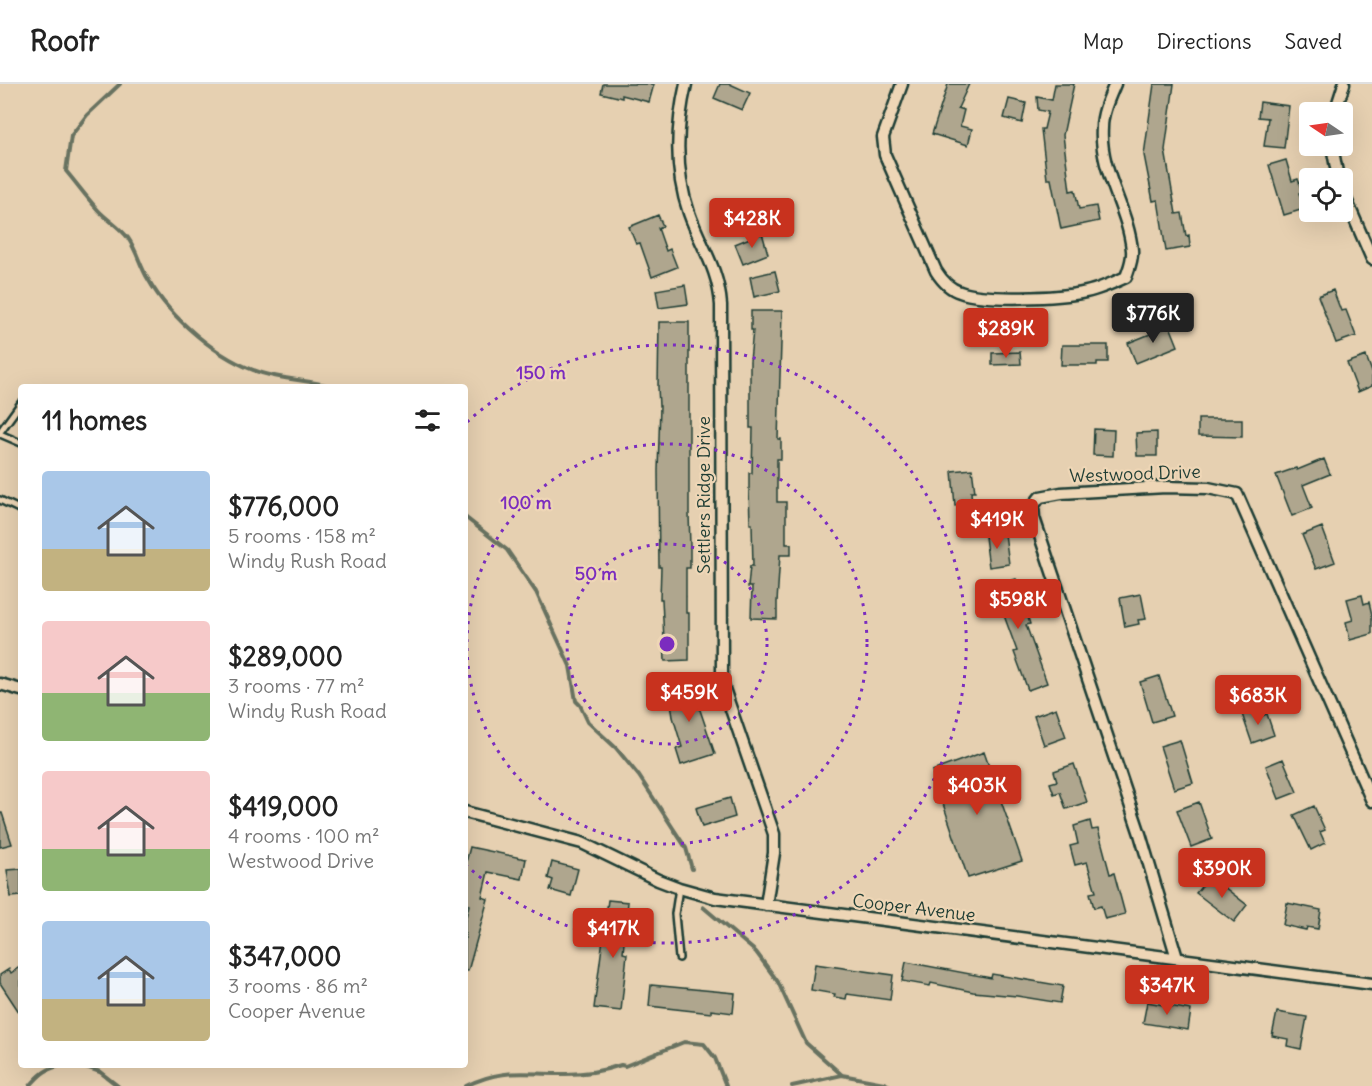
<!DOCTYPE html>
<html lang="en">
<head>
<meta charset="utf-8">
<style>
	:root { --surface:#fff; --page:#f6f6f6; --text:#222; --muted:#767676; --line:#e0e0e0; --accent:#c8321e }
	body { margin:0; font-family:Delius,sans-serif; background:var(--page); color:var(--text); height:100vh; display:flex; flex-direction:column; font-size:22px; white-space:nowrap }
	* { box-sizing:border-box; margin:0 }
	p { font-size:20px; color:var(--muted) }
	.icon { flex:none; width:33px; height:33px; fill:none; stroke:currentColor; stroke-width:2; stroke-linecap:round; stroke-linejoin:round }
	.map { position:relative; flex:1; overflow:hidden }
	.sheet { position:absolute; left:18px; top:300px; width:450px; height:684px; display:flex; flex-direction:column; background:var(--surface); border-radius:6px; box-shadow:0 6px 24px #0002 }
	.sheet>* { flex:none }
	.needle { width:39px; rotate:283deg }
	.tools { position:absolute; left:1299px; top:18px; display:grid; gap:12px }
	.tools a { display:grid; place-items:center; width:54px; height:54px; border-radius:6px; background:var(--surface); box-shadow:0 6px 24px #0002; font-size:30px }
	.price { position:absolute; translate:-50% -51px; padding:0 14px; border-radius:6px; background:var(--accent); color:#fff; font-size:20px; line-height:39px; filter:drop-shadow(0 2px 3px #0008) }
	.price::after { content:''; position:absolute; left:50%; top:36px; width:18px; height:14px; margin-left:-9px; background:inherit; clip-path:polygon(0 0,100% 0,50% 100%) }
	.price.active { background:#222; color:#fff }
	ul { padding:0; list-style:none }
	li { display:flex; align-items:center; gap:18px; height:150px; padding:0 24px }
	li span { display:grid; place-items:center; flex:none; width:168px; height:120px; border-radius:6px; color:#555 }
	li>.icon { margin-inline-start:auto }
	span .icon { width:72px; height:72px; fill:#fffc; stroke-width:1 }
	li b { font-size:26px }
	h2 { display:flex; justify-content:space-between; align-items:center; height:72px; padding:0 24px; font-size:26px }
	header { display:flex; align-items:center; gap:36px; box-sizing:border-box; height:84px; padding:0 30px; background:var(--surface); border-bottom:2px solid var(--line) }
	header strong { font-size:28px }
	nav { display:flex; gap:33px; margin-inline-start:auto; font-size:21px }
	.map>svg:first-child { display:block }
	.lines { fill:none; stroke-linecap:round; stroke-linejoin:round }
	.stream { stroke:#687261; stroke-width:4 }
	.building { fill:#afa68e; stroke:#1f3d34; stroke-width:1.5 }
	.service-casing { stroke:#1f3d34; stroke-width:10 }
	.minor-casing { stroke:#1f3d34; stroke-width:15 }
	.service { stroke:#eed6b6; stroke-width:5 }
	.minor { stroke:#eed6b6; stroke-width:10 }
	.ring { fill:none; stroke:#7b2cbf; stroke-width:3; stroke-dasharray:3 6 }
	.labels { text-anchor:middle; stroke-width:4.5; stroke-linejoin:round; paint-order:stroke }
	.street-label { font-size:18px; fill:#1f3d34; stroke:#eed6b6 }
	.centre { fill:#7b2cbf; stroke:#eed6b6; stroke-width:3 }
	.ring-label { font-size:18px; text-anchor:middle; font-weight:bold; fill:#7b2cbf; stroke:#eed6b6; stroke-width:4.5; stroke-linejoin:round; paint-order:stroke }
</style>
</head>
<body>
<header>
<strong>Roofr</strong>
<nav><a>Map</a><a>Directions</a><a>Saved</a></nav>
</header>
<div class="map">
<svg width="1372" height="1002" viewBox="0 0 1372 1002">
	<rect width="100%" height="100%" fill="#e6d0b1"/>
	<filter id="ink" filterUnits="userSpaceOnUse"><feTurbulence type="fractalNoise" baseFrequency=".0167" numOctaves="2"/><feDisplacementMap in="SourceGraphic" scale="12" xChannelSelector="R" yChannelSelector="G"/><feConvolveMatrix kernelMatrix="1 2 1 2 8 2 1 2 1" color-interpolation-filters="sRGB"/></filter>
	<g filter="url(#ink)">
		<g class="lines">
			<path class="stream" d="M120,0L87,31L71,52L66,87C77,100 87,114 98,126C107,136 120,143 128,154C137,167 140,182 148,195C170,234 219,276 262,289C285,296 310,296 333,303
				M465,433L507,466L536,508L570,582L576,617L580,621L588,638L616,664L639,692L686,764L692,785
				M703,823L756,868L778,898L806,959L842,991
				M81,981L100,988L118,1002
				M30,1002C40,990 47,984 63,981
				M466,1002C503,983 527,991 566,990C586,990 603,987 621,981L625,982L684,958L704,960L715,974L726,1002
				M792,1002L842,991L884,999L890,1002"/>
		</g>
		<path class="building" d="M603,0H654L649,18L622,11V14L601,9Z
			M720,0H730L750,9L742,26L714,14Z
			M948,0H969L958,24L964,26L960,42L972,45L968,61L932,50Z
			M1055,0H1074L1063,51L1070,107L1075,106L1079,125L1096,122L1099,137L1061,145L1051,95H1047L1041,45H1044L1048,28L1038,26L1037,13L1052,16Z
			M1154,0H1174L1165,66L1176,130L1182,129L1186,152L1189,151L1190,163L1166,167L1158,116L1153,117L1144,71Z
			M1009,15L1026,19L1022,39L1004,34Z
			M1260,18L1289,22L1284,64L1264,62L1268,34L1258,33Z
			M1286,76L1292,97L1298,95L1302,108L1299,109L1304,125L1284,131L1269,81Z
			M658,131L663,142L658,144L666,167L670,165L677,183L652,193L640,159L636,160L629,143Z
			M762,149L768,170L743,180L735,160Z
			M775,187L780,207L754,213L750,193Z
			M685,201L688,220L659,224L656,206Z
			M1333,206L1341,227L1346,226L1356,252L1336,259L1318,212Z
			M751,227H782L778,355H781V375H777V418H786V460H791V471H780L777,518V535L751,534L752,503H748L750,482H753L752,440H750L749,405V389H752L753,344H750V277L753,246H751Z
			M659,238H689V430L690,462V484H686V529H689V576L665,577L662,515H660L661,483H659L658,387L660,322H659L658,303Z
			M1170,242L1178,262L1136,279L1128,259Z
			M1062,261H1108V278H1097V281H1061Z
			M1020,268L1021,280L992,281V269Z
			M1366,272L1372,288V302L1358,308L1347,279Z
			M1198,335H1242V353L1198,352Z
			M1094,345L1114,346L1113,372L1093,371Z
			M1157,348V372H1137L1136,349Z
			M1324,375L1330,390L1303,401L1312,424L1292,432L1276,391L1296,384L1297,386Z
			M972,385L975,408H971L972,420L955,422L952,387Z
			M1322,443L1335,478L1316,485L1302,451Z
			M1005,450L1009,480L989,483L985,453Z
			M1016,495L1030,540L1026,541L1047,599L1028,606L1014,568L1017,567L998,515L985,520L980,507Z
			M1141,510L1146,535L1138,536L1139,540L1125,543L1120,514Z
			M1362,511L1364,520L1369,518L1372,531V550L1350,556L1346,538L1353,536L1347,515Z
			M1159,592L1172,632L1152,638L1140,598Z
			M689,593L694,625L699,623L715,670L681,681L676,665L682,663L673,633L668,597Z
			M1056,624L1066,653L1044,661L1034,632Z
			M1258,625L1261,632L1267,630L1274,651L1252,659L1242,630Z
			M1180,656L1193,699L1174,705L1160,662Z
			M984,668L1022,777L968,794L932,687Z
			M1283,675L1297,708L1279,715L1266,682Z
			M1074,680L1087,718L1066,725L1060,708L1054,710L1050,699L1057,697L1054,687Z
			M730,714L735,733L702,743L696,724Z
			M1199,718L1212,755L1191,763L1177,726Z
			M1314,722L1325,746L1320,748L1325,759L1311,766L1294,731Z
			M0,729H2L12,760L0,763Z
			M1090,737L1092,746L1098,745L1110,790L1114,789L1125,830L1105,835L1101,822L1094,824L1090,809L1096,808L1087,778L1075,781L1070,762L1078,760L1074,742Z
			M470,763L526,775L522,795L488,788L482,813L488,815L468,887H465V837L469,821L465,820V782Z
			M552,778L578,785L571,812L550,806L553,796L548,794Z
			M21,785V812L11,813L7,786Z
			M1210,792L1247,821L1234,838L1196,809Z
			M608,816L628,818L623,869L627,870L621,927L594,924Z
			M1287,819L1321,826L1318,845L1307,843L1306,846L1283,841Z
			M906,878L991,894L992,890L1063,902L1060,919L1017,912L973,908L931,899L930,902L902,897Z
			M815,880L893,891L890,916L847,910L846,915L834,913L835,910L811,906Z
			M21,882V931L0,899V891L9,885L11,889Z
			M651,901L735,909L733,929L711,926V929L649,922Z
			M1147,918L1191,926L1188,946L1143,939Z
			M1277,928L1307,933L1301,965L1287,962L1288,955L1272,952Z"/>
		<g class="lines">
			<defs>
				<path id="service" d="M0,348L21,319
					M0,350L21,359
					M0,416L21,426
					M679,874L675,830L679,804"/>
				<path id="minor" d="M686,0C676,43 674,86 689,129C701,163 718,183 721,221L722,599L774,750V769L766,821
					M902,0L883,53L885,71L936,187C941,195 950,205 960,208C984,217 1060,214 1086,208C1100,205 1113,199 1126,193C1129,184 1133,176 1132,166C1128,124 1099,87 1102,44C1102,29 1109,14 1115,0
					M1335,28L1344,0
					M1332,62L1338,94
					M1342,106L1372,175
					M0,600L21,606
					M465,728L582,759L658,796L679,804L715,814L1372,900
					M1177,874L1140,750L1034,434L1033,422L1040,413L1061,409L1166,403L1208,404L1237,410L1372,717"/>
			</defs>
			<use href="#service" class="service-casing"/>
			<use href="#minor" class="minor-casing"/>
			<use href="#service" class="service"/>
			<use href="#minor" class="minor"/>
		</g>
	</g>
	<g class="ring">
		<circle cx="667" cy="560" r="100"/>
		<circle cx="667" cy="560" r="200"/>
		<path d="M467 338A299 299 0 1 1 467 782"/>
	</g>
	<g class="labels">
		<g class="street-label">
			<text transform="translate(1135 390) rotate(-2)" y="6">Westwood Drive</text>
			<text transform="translate(704 411) rotate(-90)" y="6">Settlers Ridge Drive</text>
			<text transform="translate(914 824) rotate(7)" y="6">Cooper Avenue</text>
		</g>
	</g>
	<circle cx="667" cy="560" r="9" class="centre"/>
	<g class="ring-label">
		<text x="541" y="295">150 m</text>
		<text x="526" y="425">100 m</text>
		<text x="596" y="496">50 m</text>
	</g>
</svg>
<div class="tools">
<a><svg class="needle" viewBox="-14 -14 28 28"><path d="M0-13l5 13h-10z" fill="#e53935"/><path d="M0 13l5-13h-10z" fill="#767676"/></svg></a>
<a><svg class="icon" aria-label="locate" viewBox="0 0 24 24"><circle cx="12" cy="12" r="6"/><path d="M12 2v4M12 18v4M2 12h4M18 12h4"/></svg></a>
</div>
<b class="price" style="left:752px;top:165px">$428K</b>
<b class="price active" style="left:1153px;top:260px">$776K</b>
<b class="price" style="left:1006px;top:275px">$289K</b>
<b class="price" style="left:997px;top:466px">$419K</b>
<b class="price" style="left:1018px;top:546px">$598K</b>
<b class="price" style="left:689px;top:639px">$459K</b>
<b class="price" style="left:1258px;top:642px">$683K</b>
<b class="price" style="left:977px;top:732px">$403K</b>
<b class="price" style="left:1222px;top:815px">$390K</b>
<b class="price" style="left:613px;top:875px">$417K</b>
<b class="price" style="left:1167px;top:932px">$347K</b>
<section class="sheet">
<h2>11 homes<svg class="icon" aria-label="filters" viewBox="0 0 24 24"><path d="M4 7h16M4 17h16"/><circle cx="9" cy="7" r="2"/><circle cx="15" cy="17" r="2"/></svg></h2>
<ul>
<li><span style="background:linear-gradient(#a9c7e8 65%,#c2b280 0)"><svg class="icon" aria-label="home" viewBox="0 0 24 24"><path d="M3 11l9-7 9 7M6 9v11h12V9"/></svg></span><div><b>$776,000</b><p>5 rooms · 158 m²</p><p>Windy Rush Road</p></div></li>
<li><span style="background:linear-gradient(#f6c9c9 60%,#8fb573 0)"><svg class="icon" aria-label="home" viewBox="0 0 24 24"><path d="M3 11l9-7 9 7M6 9v11h12V9"/></svg></span><div><b>$289,000</b><p>3 rooms · 77 m²</p><p>Windy Rush Road</p></div></li>
<li><span style="background:linear-gradient(#f6c9c9 65%,#8fb573 0)"><svg class="icon" aria-label="home" viewBox="0 0 24 24"><path d="M3 11l9-7 9 7M6 9v11h12V9"/></svg></span><div><b>$419,000</b><p>4 rooms · 100 m²</p><p>Westwood Drive</p></div></li>
<li><span style="background:linear-gradient(#a9c7e8 65%,#c2b280 0)"><svg class="icon" aria-label="home" viewBox="0 0 24 24"><path d="M3 11l9-7 9 7M6 9v11h12V9"/></svg></span><div><b>$347,000</b><p>3 rooms · 86 m²</p><p>Cooper Avenue</p></div></li>
</ul>
</section>
</div>
</body>
</html>
